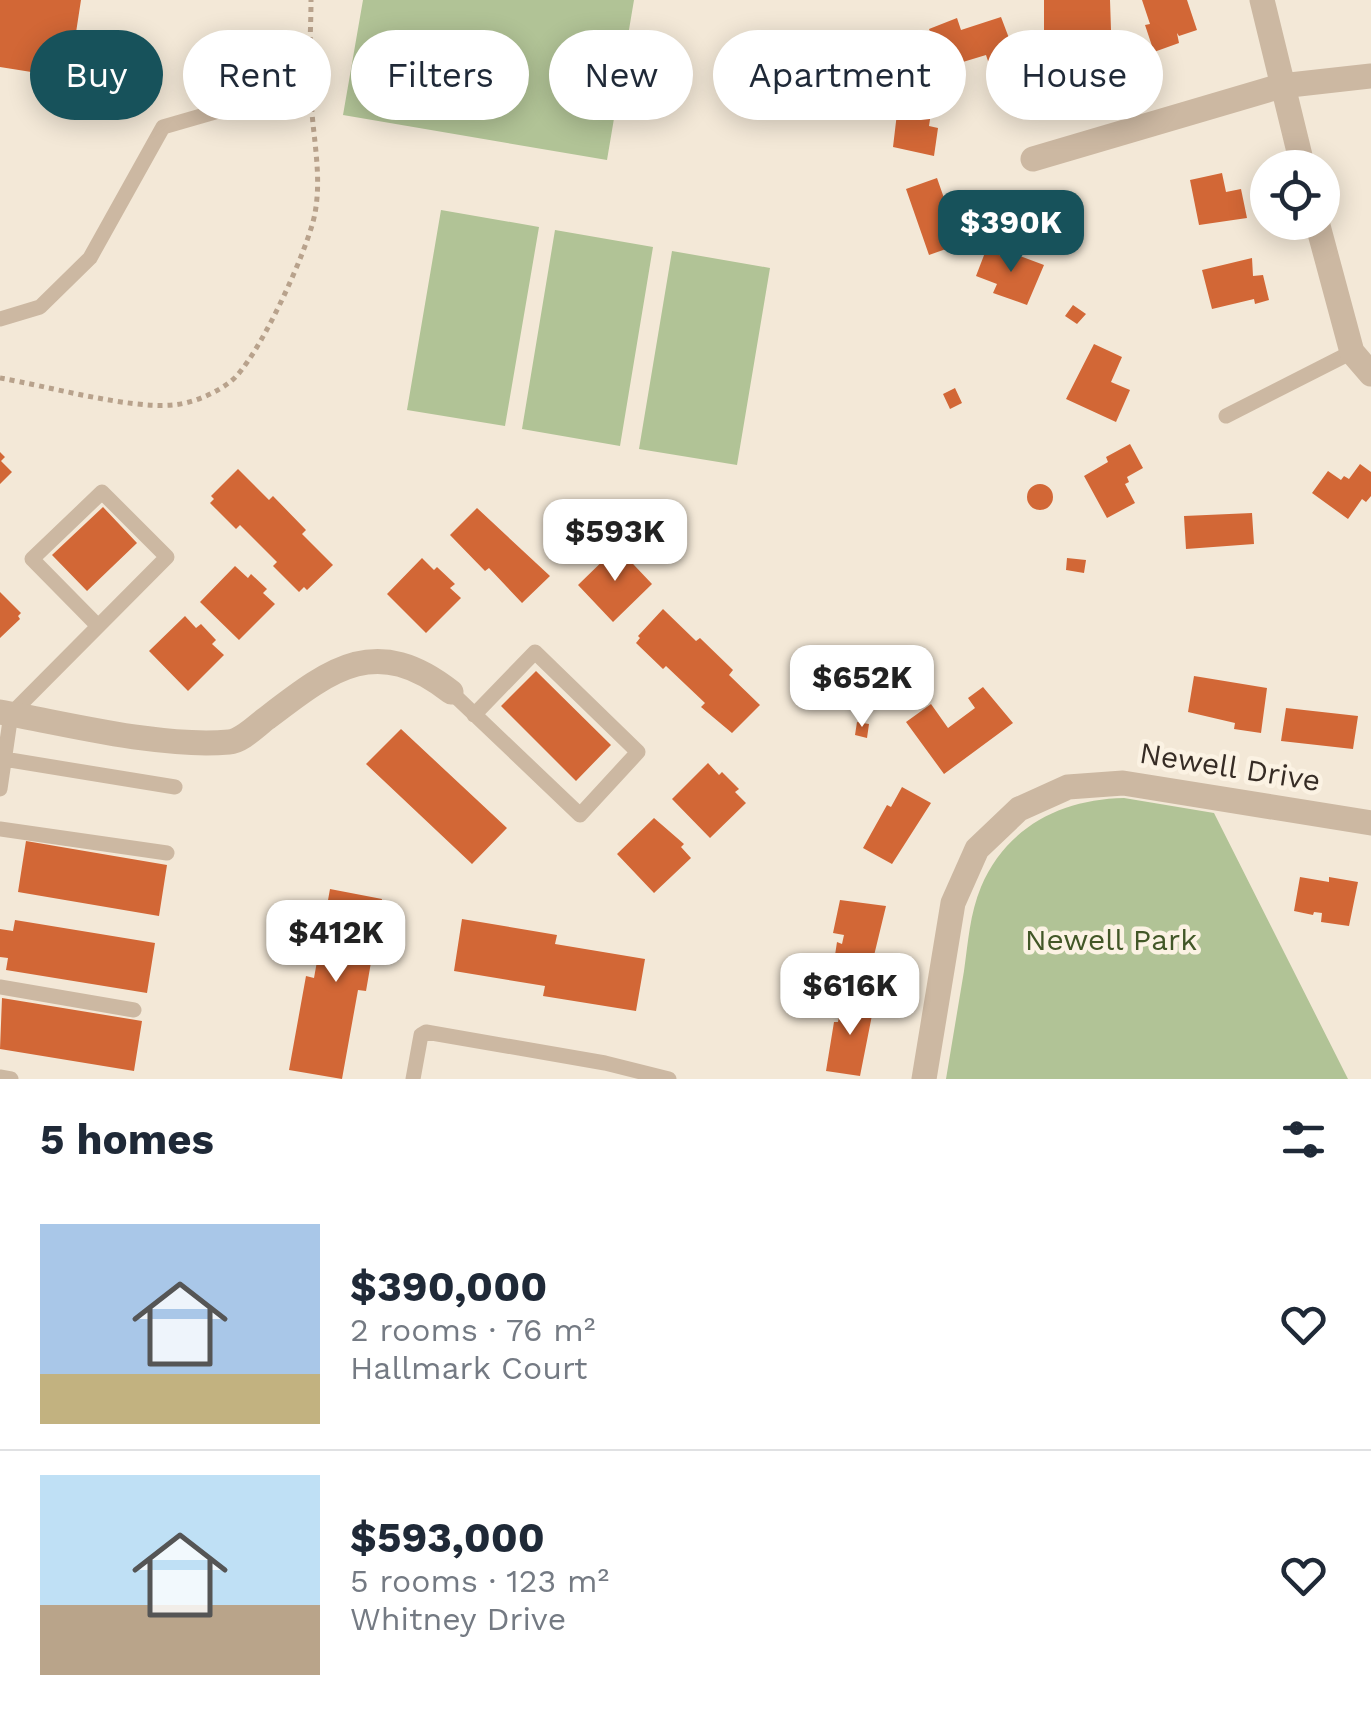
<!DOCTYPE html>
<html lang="en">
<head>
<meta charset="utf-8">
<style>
	:root { --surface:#fff; --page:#f2f2f3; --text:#1f2937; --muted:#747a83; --line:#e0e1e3; --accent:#17525b }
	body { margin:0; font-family:"Work Sans",sans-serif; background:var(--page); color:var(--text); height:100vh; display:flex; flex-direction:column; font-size:38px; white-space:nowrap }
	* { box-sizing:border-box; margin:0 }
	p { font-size:32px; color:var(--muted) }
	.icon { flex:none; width:55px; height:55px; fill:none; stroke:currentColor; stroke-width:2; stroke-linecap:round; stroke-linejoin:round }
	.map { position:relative; height:1079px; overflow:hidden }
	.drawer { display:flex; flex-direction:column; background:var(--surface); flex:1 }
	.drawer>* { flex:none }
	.top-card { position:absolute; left:30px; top:30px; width:1312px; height:90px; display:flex; gap:20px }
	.fabs { position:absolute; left:1250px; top:150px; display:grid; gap:20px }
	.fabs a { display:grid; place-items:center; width:90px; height:90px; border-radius:50%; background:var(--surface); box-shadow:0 5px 25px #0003; font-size:50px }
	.price { position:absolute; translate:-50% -85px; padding:0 22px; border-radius:20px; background:#fff; color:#222; font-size:32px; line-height:65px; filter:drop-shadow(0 2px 5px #0008) }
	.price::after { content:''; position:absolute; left:50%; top:60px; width:30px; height:22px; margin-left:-15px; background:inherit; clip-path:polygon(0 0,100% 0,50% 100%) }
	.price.on { background:var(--accent); color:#fff }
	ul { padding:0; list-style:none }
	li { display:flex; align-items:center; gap:30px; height:250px; padding:0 40px }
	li+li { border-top:2px solid var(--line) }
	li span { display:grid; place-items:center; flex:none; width:280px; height:200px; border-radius:0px; color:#555 }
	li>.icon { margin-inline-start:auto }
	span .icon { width:120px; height:120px; fill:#fffc; stroke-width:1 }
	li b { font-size:42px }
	h2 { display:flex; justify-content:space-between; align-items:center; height:120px; padding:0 40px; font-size:42px }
	.tag { padding:0 35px; border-radius:45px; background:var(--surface); box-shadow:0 5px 25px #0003; font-size:35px; line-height:90px }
	.tag.on { background:var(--accent); color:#fff }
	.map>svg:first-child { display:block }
	.green { fill:#b1c396 }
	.building { fill:#d26736 }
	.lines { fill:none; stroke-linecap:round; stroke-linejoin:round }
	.path { stroke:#b8a28c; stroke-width:5; stroke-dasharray:5 5; stroke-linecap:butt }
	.lane { stroke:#ccb8a2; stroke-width:15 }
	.street { stroke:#ccb8a2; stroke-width:25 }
	.labels { text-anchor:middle; stroke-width:9; stroke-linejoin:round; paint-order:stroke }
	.street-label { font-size:30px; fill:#362c25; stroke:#fbf2e3 }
	.park-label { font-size:30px; fill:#425727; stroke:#fbf2e3 }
</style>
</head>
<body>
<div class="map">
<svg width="1371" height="1079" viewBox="0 0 1371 1079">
	<rect width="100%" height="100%" fill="#f3e8d7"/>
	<path class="green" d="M363,0H634L607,160L343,115Z
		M441,210L539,227L505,426L407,410Z
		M555,230L653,247L620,446L522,429Z
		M672,251L770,268L737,465L639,449Z
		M1124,798L1214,813L1348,1079H946C952,1043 958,1007 964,971C968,943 970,913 981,887C1006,827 1062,799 1124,798Z"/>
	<path class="building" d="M0,0H81L69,78L0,67Z
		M1044,0H1110L1111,30L1079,31V52L1044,53Z
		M1142,0H1187L1197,30L1179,36L1177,33L1179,43L1154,52L1145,25L1150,24Z
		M1001,17L1015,54L989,64L986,55L943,68L929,29L957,18L961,30Z
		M900,88L934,93L929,126L938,128L934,156L893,147Z
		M1222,173L1226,192L1241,189L1247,218L1199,225L1190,180Z
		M937,178L960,244L929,255L906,189Z
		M986,250L1007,258L1009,252L1044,265L1027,305L993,293L997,284L976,276Z
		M1252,258L1253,276L1263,275L1269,300L1255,304L1254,299L1212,309L1202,270Z
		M1073,305L1086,314L1077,324L1065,316Z
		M1094,344L1122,357L1111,382L1130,390L1116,422L1066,399Z
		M955,388L962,403L950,409L943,394Z
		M1130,444L1143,468L1127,477L1129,482L1125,484L1135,503L1107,518L1084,476L1108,462L1106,457Z
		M0,452L5,457L1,461L12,472L0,484Z
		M1360,464L1371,472V496L1366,502L1362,499L1348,519L1312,493L1328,471L1341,480L1344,476L1349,479Z
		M238,469L269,500L273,496L306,530L302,534L333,565L307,590L304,587L299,592L273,566L277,562L240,525L236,529L210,503L214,499L211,496Z
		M1027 497a13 13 0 1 1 26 0a13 13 0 1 1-26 0Z
		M103,507L137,543L87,591L52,555Z
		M477,508L550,576L522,603L489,568L485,571L450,535Z
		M1252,513L1254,544L1186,549L1184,516Z
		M617,547L652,584L613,622L578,585Z
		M422,558L434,570L437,567L455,584L450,588L461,598L426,633L387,594Z
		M1067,558L1086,560L1084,573L1066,570Z
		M235,566L248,578L251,574L267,589L263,593L275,604L239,640L200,602Z
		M0,592L21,613L18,616L20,619L0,638Z
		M663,609L696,641L700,638L733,670L729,675L760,705L732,733L701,707L705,703L666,666L663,669L636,643L640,638L638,636Z
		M185,616L196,628L201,624L216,640L212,644L224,655L188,691L149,651Z
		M536,671L611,745L576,781L501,706Z
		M1194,676L1267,688L1261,733L1234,729L1235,723L1188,712Z
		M983,687L1013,723L944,774L906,722L931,704L948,728L975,708L968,698Z
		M1286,708L1358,716L1353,749L1281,741Z
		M857,722L869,724L867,738L855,735Z
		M401,729L507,828L472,864L366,764Z
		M708,763L719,775L722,772L739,789L735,792L746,803L710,838L672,799Z
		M902,787L931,803L892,864L863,848L887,805L891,807Z
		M654,818L684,844L681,847L691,858L654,893L617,854Z
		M26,841L167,865L159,916L18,892Z
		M1300,877L1329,882V877L1358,882L1349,926L1321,922L1322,913L1314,912L1313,915L1294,911Z
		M330,889L382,899L366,991L358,990L342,1079L289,1070L306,976L314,978Z
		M840,900L886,906L871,968L839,963L840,956L835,955L837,942L842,944L844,935L833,933Z
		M462,919L557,935L555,944L645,959L636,1011L543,996L545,986L454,971Z
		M15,920L155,943L147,993L6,970L8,958L0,957V929L13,931Z
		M2,998L142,1021L134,1071L0,1049Z
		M842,1000L874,1005L860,1076L826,1071L834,1022H838Z"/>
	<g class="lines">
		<path class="path" d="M0,378C47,386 128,409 173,405C193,403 214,394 230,382C257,362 309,248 315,213C322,175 313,138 311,99C308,67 311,33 311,0"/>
		<path class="lane" d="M0,319L40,307L90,258L163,127L215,112
			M1226,416L1352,352
			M451,692L580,815L638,752L535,652L474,715
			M4,759L175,787
			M0,789L11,714L167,557L102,492L32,559L98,626
			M0,829L167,853
			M0,987L134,1010
			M0,1077L11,1079
			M413,1079L421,1035L426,1032L605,1063L669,1079"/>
		<path class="street" d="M1262,0L1303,168
			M1033,159L1281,86L1371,76
			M1317,222L1352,352L1371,374
			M0,712C69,724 160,748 229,742C242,741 256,726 267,718C331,669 376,633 451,692
			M924,1079L953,903L977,849L1019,809L1068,787L1123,783L1371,823"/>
	</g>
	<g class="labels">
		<g class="street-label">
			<text transform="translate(1230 767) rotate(9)" y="10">Newell Drive</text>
		</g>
		<g class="park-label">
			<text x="1111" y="950">Newell Park</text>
		</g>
	</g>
</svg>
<div class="fabs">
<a><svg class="icon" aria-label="locate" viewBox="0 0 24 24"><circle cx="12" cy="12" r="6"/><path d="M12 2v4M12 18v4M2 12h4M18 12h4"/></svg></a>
</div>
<b class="price on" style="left:1011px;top:275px">$390K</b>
<b class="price" style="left:615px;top:584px">$593K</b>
<b class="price" style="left:862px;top:730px">$652K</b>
<b class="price" style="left:336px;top:985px">$412K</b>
<b class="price" style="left:850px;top:1038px">$616K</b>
<div class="top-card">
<a class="tag on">Buy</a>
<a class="tag">Rent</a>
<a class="tag">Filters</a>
<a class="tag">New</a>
<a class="tag">Apartment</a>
<a class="tag">House</a>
</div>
</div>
<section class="drawer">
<h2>5 homes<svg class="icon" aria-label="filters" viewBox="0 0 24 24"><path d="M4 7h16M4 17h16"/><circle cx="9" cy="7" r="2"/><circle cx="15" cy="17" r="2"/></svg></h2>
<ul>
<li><span style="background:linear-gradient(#a9c7e8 75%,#c2b280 0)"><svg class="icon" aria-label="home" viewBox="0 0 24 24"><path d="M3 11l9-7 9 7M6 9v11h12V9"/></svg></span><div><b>$390,000</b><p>2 rooms · 76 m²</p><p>Hallmark Court</p></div><svg class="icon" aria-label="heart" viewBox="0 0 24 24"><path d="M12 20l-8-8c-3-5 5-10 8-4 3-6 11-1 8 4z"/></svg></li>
<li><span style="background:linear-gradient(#bfe0f5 65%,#b9a48a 0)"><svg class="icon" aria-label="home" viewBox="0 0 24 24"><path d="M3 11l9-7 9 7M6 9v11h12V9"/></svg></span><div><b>$593,000</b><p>5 rooms · 123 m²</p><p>Whitney Drive</p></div><svg class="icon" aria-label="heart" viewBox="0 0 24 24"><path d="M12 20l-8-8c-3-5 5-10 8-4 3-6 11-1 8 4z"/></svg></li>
</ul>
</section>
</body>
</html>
